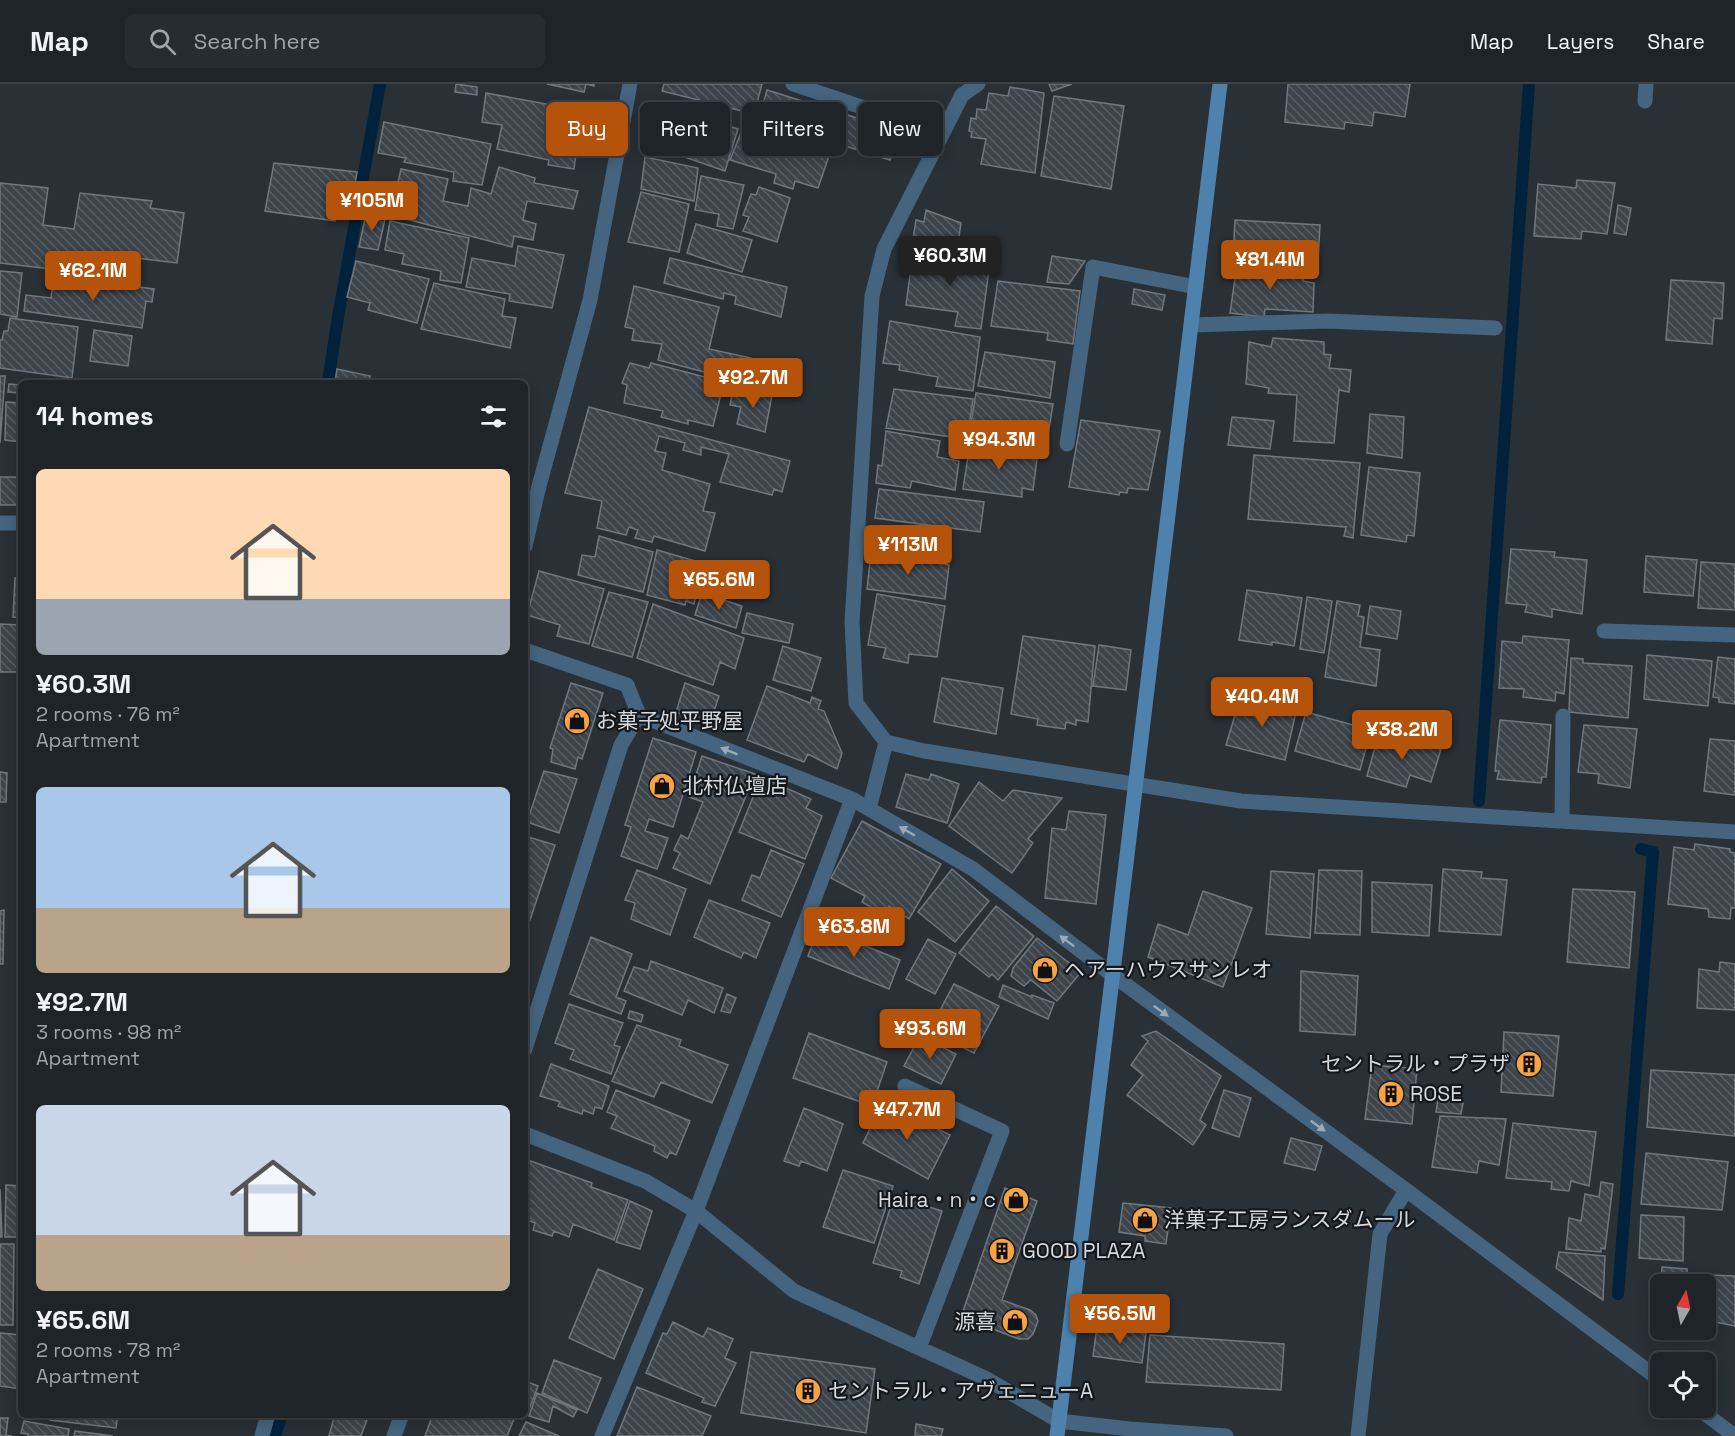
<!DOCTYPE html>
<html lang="en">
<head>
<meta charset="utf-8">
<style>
	:root { --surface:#1f2428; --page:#272c30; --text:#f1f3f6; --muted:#a1a4a8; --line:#3c4145; --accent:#b45309 }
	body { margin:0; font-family:"Space Grotesk","Noto Sans JP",sans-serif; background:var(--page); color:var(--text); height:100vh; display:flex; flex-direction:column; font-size:22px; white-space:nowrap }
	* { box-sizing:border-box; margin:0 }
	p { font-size:20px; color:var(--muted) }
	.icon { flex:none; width:33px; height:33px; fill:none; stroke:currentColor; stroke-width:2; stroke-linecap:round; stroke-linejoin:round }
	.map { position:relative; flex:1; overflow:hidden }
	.side { position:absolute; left:18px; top:296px; width:510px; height:1038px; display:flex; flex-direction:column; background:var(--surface); border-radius:9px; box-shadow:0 3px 15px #0003,0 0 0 2px var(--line) }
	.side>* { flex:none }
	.hud { position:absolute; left:546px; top:18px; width:570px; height:54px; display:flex; gap:12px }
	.needle { width:39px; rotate:9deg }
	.fabs { position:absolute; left:1650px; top:1190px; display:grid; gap:12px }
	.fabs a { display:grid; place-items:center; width:66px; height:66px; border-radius:9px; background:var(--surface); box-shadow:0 3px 15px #0003,0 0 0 2px var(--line); font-size:30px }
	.price { position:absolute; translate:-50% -51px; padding:0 14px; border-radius:6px; background:var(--accent); color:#fff; font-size:20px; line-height:39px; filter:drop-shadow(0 2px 3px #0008) }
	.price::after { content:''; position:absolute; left:50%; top:36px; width:18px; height:14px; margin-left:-9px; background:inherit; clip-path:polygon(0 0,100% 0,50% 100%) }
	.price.on { background:#222; color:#fff }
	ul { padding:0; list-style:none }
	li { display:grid; align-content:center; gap:12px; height:318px; padding:0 18px }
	li span { display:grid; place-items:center; height:186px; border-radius:9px; color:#555 }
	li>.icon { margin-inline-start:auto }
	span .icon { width:108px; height:108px; fill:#fffc; stroke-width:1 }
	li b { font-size:26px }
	h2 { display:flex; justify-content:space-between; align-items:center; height:72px; padding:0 18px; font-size:26px }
	.chip { padding:0 21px; border-radius:9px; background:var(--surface); box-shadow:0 3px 15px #0003,0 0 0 2px var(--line); font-size:21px; line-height:54px }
	.chip.on { background:var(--accent); color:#fff }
	header { display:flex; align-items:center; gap:36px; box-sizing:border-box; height:84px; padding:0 30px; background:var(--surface); border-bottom:2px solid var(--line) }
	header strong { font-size:28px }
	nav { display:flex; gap:33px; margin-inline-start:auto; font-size:21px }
	.search { width:420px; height:54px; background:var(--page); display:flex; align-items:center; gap:15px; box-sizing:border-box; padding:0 21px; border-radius:9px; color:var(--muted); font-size:22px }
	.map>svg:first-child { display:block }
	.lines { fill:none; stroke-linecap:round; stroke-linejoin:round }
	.stream { stroke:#00223d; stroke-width:12 }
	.building { fill:url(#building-back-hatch); stroke:#70787f; stroke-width:1.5 }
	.street { stroke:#45647f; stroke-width:15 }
	.secondary { stroke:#4e81ab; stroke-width:15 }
	.oneway { fill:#9babb8 }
	.labels { text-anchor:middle; stroke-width:4.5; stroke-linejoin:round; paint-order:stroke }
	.poi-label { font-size:21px; fill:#d5dade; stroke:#15181b; text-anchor:start }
</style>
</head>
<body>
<header>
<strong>Map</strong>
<div class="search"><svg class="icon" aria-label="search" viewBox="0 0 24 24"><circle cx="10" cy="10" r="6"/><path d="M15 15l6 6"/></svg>Search here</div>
<nav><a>Map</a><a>Layers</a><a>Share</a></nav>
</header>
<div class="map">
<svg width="1735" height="1352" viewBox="0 0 1735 1352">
	<defs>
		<pattern id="building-back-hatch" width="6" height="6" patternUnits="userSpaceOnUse" patternTransform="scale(1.5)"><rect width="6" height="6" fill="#3d444b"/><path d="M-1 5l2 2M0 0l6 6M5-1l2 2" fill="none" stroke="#585e64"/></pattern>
	</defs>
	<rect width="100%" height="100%" fill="#293036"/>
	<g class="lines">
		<path class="stream" d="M328,298L338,233L380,0
			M1479,717L1529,0
			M1618,1210L1653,768L1641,765
			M275,1352L282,1330"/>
	</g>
	<path class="building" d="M456,0L477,3V11L455,8Z
		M547,0H594V2L586,0L584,8Z
		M664,0H762L754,30L662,7Z
		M1049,0H1072L1052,7Z
		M1288,0H1410L1405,33L1374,28L1372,42L1345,38L1344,45L1285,38Z
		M1010,3L1044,9L1035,89L981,80L986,55L971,53L972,48L969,47L971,34L976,35L977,25L986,26L989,9L1008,12Z
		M767,6L899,47L890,76L759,35Z
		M486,9L590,28L582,64L577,63L574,85L548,81L549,76L497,65L502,41L482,38Z
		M1054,12L1124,22L1111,105L1041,92Z
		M665,21L738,45L725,87L650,61Z
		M384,38L491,60L482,101L453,97L454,88L404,78L406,74L378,69Z
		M744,41L830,69L818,104L795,97L793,105L774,99L776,90L730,76Z
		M645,73L698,84L694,117L641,105Z
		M274,79L357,88L353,112L338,110L335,137L265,127Z
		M499,83L535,94L534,99L578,107L573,125L527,117L523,136L536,140L533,156L514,152L512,163L368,125L373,104L396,107L401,85L448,95L443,117L468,122L471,104L491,110Z
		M701,92L744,101L733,145L717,142L719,130L695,126Z
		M1577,96L1615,99L1607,150L1582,147L1581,155L1534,152L1538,100L1576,104Z
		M0,99L48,104L43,141L74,145L80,109L152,117L150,124L184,129L177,179L86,168L84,183L76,182V188L0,179Z
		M759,103L790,114L777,158L743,147L749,133L743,131L751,110L756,111Z
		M641,108L689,120L679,168L628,158Z
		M1618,121L1631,124L1626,151L1614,149Z
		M926,126L961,139L959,153H963L961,169L912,162L916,136L924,138Z
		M366,130L385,135L378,166L359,163Z
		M1235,136L1320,141L1318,177L1233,173Z
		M390,137L469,154L461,199L440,196L441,187L402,180L404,170L385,166Z
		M696,140L752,156L742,188L687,169Z
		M518,162L564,171L552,224L509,217L510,210L466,203L472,174L515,182Z
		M913,169L958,177L959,173L990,178L981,245L955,242L958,228L906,221Z
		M1052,172L1085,177L1069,200L1047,198Z
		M670,174L787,203L781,233L735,220L736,212L724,209L723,215L664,199Z
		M356,177L429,195L417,239L368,226L370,219L347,213Z
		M1229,181L1305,187L1303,197L1314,199L1313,228L1265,225L1264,233L1230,229L1235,194L1227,192Z
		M0,187L22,189L17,233L0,230Z
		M54,192L154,205L152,218L146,217L142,244L24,227L26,211L51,214Z
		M1671,196L1724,199L1722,235L1714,234L1712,260L1666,256Z
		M998,197L1080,207L1073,260L1047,256L1048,249L991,242Z
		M434,199L505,215L502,232L516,234L510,264L421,245Z
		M634,202L719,223L709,265L751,274L747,299L658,276L662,260L632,256L634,245L625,243Z
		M1134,205L1165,211L1162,226L1132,220Z
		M10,234L78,243L72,294L0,284V256H2L4,247H8Z
		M890,237L980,253L973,307L936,302L938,293L899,286L900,281L883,279Z
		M94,246L132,252L128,282L90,277Z
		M1273,254L1324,258V270L1331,271L1329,284L1351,286L1349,308L1339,306L1334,359L1294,357L1297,311L1268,309L1269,304L1246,300L1249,258L1271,263Z
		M985,268L1055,278L1050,314L978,302Z
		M630,279L649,284L651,279L724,298L713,342L688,336V340L661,333L663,327L624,319L627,301L622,299Z
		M337,285L370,292L369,298H335Z
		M0,292H5L0,359Z
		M9,300L21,301V309L8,308Z
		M894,305L973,315L967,355L886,344Z
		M747,306L772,311L765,348L737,340L741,323L730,321L733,307L746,311Z
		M976,309L1053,320L1046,364L969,352Z
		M6,318L21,319V358L5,356Z
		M589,323L790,377L782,408L774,405L772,411L720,398L729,370L701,363V371L683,366L685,359L659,352L655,367L666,369L662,386L710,400L703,427L715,429L705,467L654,452L652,458L635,454L638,446L629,443L626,451L597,444L602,417L565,409Z
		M1370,330L1404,333L1402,374L1367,369Z
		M1232,333L1274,337L1270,365L1228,361Z
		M1081,336L1160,347L1148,406L1128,404L1127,409L1120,408L1119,411L1069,403Z
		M886,347L940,357L937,373L959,377L955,406L912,397L910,404L876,399L878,381L882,382Z
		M970,359L1029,368L1028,374L1037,375L1033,406L1022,404V413L963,405Z
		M1254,371L1360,379L1353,454L1344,452L1346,443L1248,435Z
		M1369,383L1420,389L1414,452L1407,451L1406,458L1361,451Z
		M0,393H21V421H0Z
		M879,405L984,418L980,448L875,434Z
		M599,452L653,468L643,508L578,491L582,471L595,473Z
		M1511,465L1555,468L1554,473L1587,476L1582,530L1552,525V533L1525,528L1527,521L1506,519Z
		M657,466L699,478V483H703L694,520L686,517L685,521L647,511Z
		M871,469L949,481L945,515L867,505Z
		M1646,472L1697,476L1693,512L1644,508Z
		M1701,478L1735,480V526L1698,524Z
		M539,487L604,505L589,560L557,552L560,541L527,531Z
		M15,494L21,495V534L13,533Z
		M1247,506L1302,514L1294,562L1272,558V561L1239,556Z
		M609,508L648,518L632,573L592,562Z
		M702,509L742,522L736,544L695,531Z
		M877,510L945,522L937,573L909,570L908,579L883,574L886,564L868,561Z
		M1307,513L1332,517L1324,569L1300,565Z
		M1337,517L1360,521L1358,532L1364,533L1360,563L1380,566L1376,602L1325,593Z
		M653,520L744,554L735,585L720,578L713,601L637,574Z
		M1370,522L1401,527L1397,555L1366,550Z
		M747,529L793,540L789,559L742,549Z
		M0,540L21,541V588H0Z
		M1023,552L1095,562L1088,638L1076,636V641L1066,638L1065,645L1037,641L1038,635L1011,630Z
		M1523,552L1569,556L1564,610L1556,608L1555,617L1523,613L1524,605L1499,604L1502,557L1522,559Z
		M1099,561L1131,566L1126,606L1093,602Z
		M783,562L821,574L811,607L773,596Z
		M1647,571L1712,577L1708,622L1644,615Z
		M1718,573L1735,575V620L1719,618V614L1713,613Z
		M1571,574L1583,575V579L1632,582L1628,634L1569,628Z
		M942,594L1003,604L996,650L934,638Z
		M571,599L603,609L582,675L578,673L575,685L551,678L553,665L550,664Z
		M685,599L719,612L709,642L676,628Z
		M767,602L810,619L812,613L821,617L818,625L824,627L842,669L837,685L808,670L804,678L747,656Z
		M1241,611L1296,628L1285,676L1226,661Z
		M1306,628L1371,646L1360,686L1295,667Z
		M1500,636L1551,641L1546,693H1542L1541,699L1497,695L1499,687H1495Z
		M1584,641L1637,645L1630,704L1598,699L1599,690L1578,688Z
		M1379,649L1441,665L1431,698L1410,691L1406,703L1367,692Z
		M653,654L696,668L673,743L649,735L645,747L668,754L657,785L621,772L631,743L625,741Z
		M1710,655L1735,657V711L1704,707Z
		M702,672L755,690L710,800L673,784L680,769L674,766L681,751L688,755L703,718L689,713Z
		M544,687L577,695L559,749L527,738Z
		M0,688L7,689L6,718H0Z
		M906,690L929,696L931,690L959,700L947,739L896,723Z
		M761,693L811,715L806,724L822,732L805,775L739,748Z
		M979,698L1003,717L1013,706L1062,714L1028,755L1033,759L1012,789L949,742Z
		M1069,727L1106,731L1096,820L1045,814L1052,744L1066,746Z
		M862,737L941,780L909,835L889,822L884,831L862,818L865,812L831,794Z
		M525,752L555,761L530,836L525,834Z
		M1695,760L1730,765V768L1735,769V824H1731L1730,835L1709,833L1708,825L1668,820L1674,763L1694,766Z
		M771,766L804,780L781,833L742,816L752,791L760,794Z
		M952,785L989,817L955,858L918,828Z
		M1443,785L1482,788L1481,794L1507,796L1501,851L1439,847Z
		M637,786L686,805L670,851L631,835L635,819L625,816Z
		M1319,786L1362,787L1360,851L1315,849Z
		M1271,787L1314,790L1310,854L1266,850Z
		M1372,798L1432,801L1429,852L1372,848Z
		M1573,805L1635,808L1629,884L1567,878Z
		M1203,807L1252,824L1223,903L1148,873L1158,840L1188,851Z
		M709,816L770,839L756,874L744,868L741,874L694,853Z
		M996,822L1034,852L998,896L992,890L989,893L959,869Z
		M4,826L3,880H0V827Z
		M819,843L900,876L889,905L808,872Z
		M591,853L632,870L616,913L626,917L621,930L570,910Z
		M1037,854L1081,888L1057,917L1031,896L1024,902L1011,892L1013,884Z
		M928,855L956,870L935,910L906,895Z
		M651,877L723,904L714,929L688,916L682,931L624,907L634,883L648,887Z
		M1720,878L1735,880V926L1697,924L1699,885L1719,888Z
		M1301,887L1358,892L1355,951L1300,947Z
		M954,900L999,922L974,969L929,947Z
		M1003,901L1032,913V911L1054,919L1048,935L999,913Z
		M727,910L736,914L730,929L721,927Z
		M569,920L623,939L614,961L620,963L611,990L570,975L574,966L555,959Z
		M630,927L643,931L641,938L628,934Z
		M637,941L681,956L679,962L728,981L712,1019L661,998L654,1013L612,997Z
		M1156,947L1221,992L1200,1036L1206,1041L1193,1061L1127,1011L1143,991L1131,981L1148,957L1142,952Z
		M1504,948L1559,952L1553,1012L1501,1008Z
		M809,949L887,978L872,1022L793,994Z
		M920,952L956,970L941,1000L904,982Z
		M551,980L609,1002L602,1025L595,1023L593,1030L583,1026L582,1030L558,1022L560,1018L540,1012Z
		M1372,981L1417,985L1412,1040L1365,1035Z
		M1651,986L1735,991V1052L1647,1043Z
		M616,1006L690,1037L676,1071L670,1068L667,1074L654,1067L655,1062L611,1044L617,1032L607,1028Z
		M1224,1006L1251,1014L1239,1053L1212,1044Z
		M1438,1015L1463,1019L1461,1030L1436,1028Z
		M881,1022L902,1032L905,1028L950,1051L928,1095L863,1059Z
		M804,1024L843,1040L827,1087L801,1077L799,1082L784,1077Z
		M1440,1032L1506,1035L1499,1081L1479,1077L1477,1089L1432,1083Z
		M1513,1039L1596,1048L1589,1102L1571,1097L1569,1107L1551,1105L1552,1098L1506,1094Z
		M1291,1054L1322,1062L1315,1086L1284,1079Z
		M1646,1069L1728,1078L1722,1126L1641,1120Z
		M525,1075L592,1099L591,1103L628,1116L614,1156L573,1140L569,1153L554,1147L552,1152L533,1146L535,1139L525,1135Z
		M843,1086L893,1102L874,1159L823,1143Z
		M1601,1098L1613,1100L1605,1165L1601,1164V1168L1566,1165L1569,1134L1581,1137L1585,1110L1599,1113Z
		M6,1101L21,1102V1153H5Z
		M1005,1104L1037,1117L1002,1216L1030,1226L1036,1231L1038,1237L1033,1250L1028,1255H1019L961,1233Z
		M0,1105L2,1153H0Z
		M894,1112L942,1127L919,1200L900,1193L902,1187L873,1179Z
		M630,1117L652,1127L640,1165L616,1158Z
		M1123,1119L1171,1124L1166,1160L1145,1157V1152L1119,1148Z
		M1641,1131L1684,1133L1683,1177L1639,1174Z
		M0,1160H14L13,1241H0Z
		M1559,1168L1605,1172L1603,1216L1556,1184Z
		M1662,1183L1687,1185V1190L1735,1192V1242L1715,1238V1244H1706V1200H1661Z
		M598,1185L643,1205L614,1275L569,1254Z
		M1660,1201V1236L1657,1235Z
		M673,1238L703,1253L708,1244L733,1255L725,1274L736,1279L715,1322L702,1318L704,1314L646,1289L663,1249L667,1250Z
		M1097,1243L1146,1249L1142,1279L1093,1272Z
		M0,1249L21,1251V1305L0,1302Z
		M1150,1251L1284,1260L1281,1306L1146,1298Z
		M751,1268L875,1285L866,1349L741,1329Z
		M554,1276L601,1294L587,1329L542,1309Z
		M525,1297L538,1302L527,1331L525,1330Z
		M637,1303L711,1332L702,1352H617Z
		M537,1309L577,1326L573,1333L553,1322L549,1338L529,1332Z
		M51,1330H118L116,1344L50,1336Z
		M335,1330H369L361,1352H329Z
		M433,1330H504L514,1335L507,1352H425Z
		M0,1334H8L6,1351L12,1352H0Z
		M24,1337L69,1345L68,1352H28V1350L21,1349Z
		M526,1338L559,1352H519Z
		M916,1340L943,1345L941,1352H915Z
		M75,1347L113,1352H74Z"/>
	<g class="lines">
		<path class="street" d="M793,0L942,50
			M978,0L962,11L884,165L872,212L852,538L856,619L886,658L924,667L1241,717L1735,748
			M1645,17L1646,0
			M1191,241L1327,237L1495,244
			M1067,360L1093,183L1196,203
			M0,439H21
			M525,462L539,402L590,216L630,0
			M1604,547L1735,551
			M525,566L627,601L639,631L852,715L973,785L1114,892L1406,1106L1660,1296
			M869,725L886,658
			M1562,737L1563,632
			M525,965L621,661L639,631
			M905,1002L1002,1047L919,1264
			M525,1050L645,1097L696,1127L794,1207L985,1294L1059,1337L1130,1345L1226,1352
			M1696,1323L1735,1352
			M262,1352L268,1330
			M394,1352L402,1330
			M602,1352L696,1127L852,715
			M1358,1352L1380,1150L1406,1106"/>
		<path class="secondary" d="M1057,1352L1220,0"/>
	</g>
	<defs><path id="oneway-solid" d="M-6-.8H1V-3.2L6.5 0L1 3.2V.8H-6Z" transform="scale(1.5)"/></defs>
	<g class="oneway">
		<use href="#oneway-solid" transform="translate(729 667) rotate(-158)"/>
		<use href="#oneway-solid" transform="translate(907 747) rotate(-150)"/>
		<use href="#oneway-solid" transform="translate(1067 857) rotate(-143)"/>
		<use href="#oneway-solid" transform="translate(1161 927) rotate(36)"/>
		<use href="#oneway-solid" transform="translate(1318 1042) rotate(36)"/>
	</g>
	<defs>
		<symbol id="shop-disc" viewBox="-11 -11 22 22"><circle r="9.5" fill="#f6a247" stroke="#15181b"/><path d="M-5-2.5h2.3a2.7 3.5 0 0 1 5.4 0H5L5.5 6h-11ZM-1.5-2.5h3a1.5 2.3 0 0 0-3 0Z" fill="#111"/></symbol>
		<symbol id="building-disc" viewBox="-11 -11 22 22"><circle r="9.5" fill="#f6a247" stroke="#15181b"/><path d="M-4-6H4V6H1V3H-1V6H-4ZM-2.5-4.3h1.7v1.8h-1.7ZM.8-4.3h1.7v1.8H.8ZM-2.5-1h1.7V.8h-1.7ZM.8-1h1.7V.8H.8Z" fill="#111"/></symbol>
	</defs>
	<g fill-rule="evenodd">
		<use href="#shop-disc" x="562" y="622" width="30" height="30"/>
		<use href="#shop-disc" x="647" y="687" width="30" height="30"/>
		<use href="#shop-disc" x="1030" y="871" width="30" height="30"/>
		<use href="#building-disc" x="1514" y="965" width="30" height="30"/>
		<use href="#building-disc" x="1376" y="995" width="30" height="30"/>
		<use href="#shop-disc" x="1001" y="1101" width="30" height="30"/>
		<use href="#shop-disc" x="1130" y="1121" width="30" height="30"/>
		<use href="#building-disc" x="987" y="1152" width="30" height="30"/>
		<use href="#shop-disc" x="1000" y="1223" width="30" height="30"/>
		<use href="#building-disc" x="793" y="1292" width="30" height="30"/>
	</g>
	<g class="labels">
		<g class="poi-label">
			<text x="596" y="644">お菓子処平野屋</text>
			<text x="682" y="709">北村仏壇店</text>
			<text x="1064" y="893">ヘアーハウスサンレオ</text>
			<text x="1510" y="987" text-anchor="end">セントラル・プラザ</text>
			<text x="1410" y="1017">ROSE</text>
			<text x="996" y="1123" text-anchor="end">Haira・n・c</text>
			<text x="1164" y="1143">洋菓子工房ランスダムール</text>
			<text x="1022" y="1174">GOOD PLAZA</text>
			<text x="996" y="1245" text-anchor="end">源喜</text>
			<text x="828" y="1314">セントラル・アヴェニューA</text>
		</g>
	</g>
</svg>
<div class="fabs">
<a><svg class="needle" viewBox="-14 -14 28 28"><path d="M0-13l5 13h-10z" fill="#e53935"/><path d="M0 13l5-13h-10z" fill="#a1a4a8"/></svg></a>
<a><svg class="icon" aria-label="locate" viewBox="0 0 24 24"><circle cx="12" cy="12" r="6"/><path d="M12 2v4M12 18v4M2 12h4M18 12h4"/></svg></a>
</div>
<b class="price" style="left:372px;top:148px">¥105M</b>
<b class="price on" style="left:950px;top:203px">¥60.3M</b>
<b class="price" style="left:1270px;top:207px">¥81.4M</b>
<b class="price" style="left:93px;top:218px">¥62.1M</b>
<b class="price" style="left:753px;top:325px">¥92.7M</b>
<b class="price" style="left:999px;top:387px">¥94.3M</b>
<b class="price" style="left:908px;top:492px">¥113M</b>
<b class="price" style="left:719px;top:527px">¥65.6M</b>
<b class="price" style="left:1262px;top:644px">¥40.4M</b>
<b class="price" style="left:1402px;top:677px">¥38.2M</b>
<b class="price" style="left:854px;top:874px">¥63.8M</b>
<b class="price" style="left:930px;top:976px">¥93.6M</b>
<b class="price" style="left:907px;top:1057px">¥47.7M</b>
<b class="price" style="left:1120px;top:1261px">¥56.5M</b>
<div class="hud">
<a class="chip on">Buy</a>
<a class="chip">Rent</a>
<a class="chip">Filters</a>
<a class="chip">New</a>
</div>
<section class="side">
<h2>14 homes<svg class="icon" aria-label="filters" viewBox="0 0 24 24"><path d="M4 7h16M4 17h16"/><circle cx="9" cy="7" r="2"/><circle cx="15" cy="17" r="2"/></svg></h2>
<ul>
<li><span style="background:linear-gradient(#ffd9b3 70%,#9aa5b1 0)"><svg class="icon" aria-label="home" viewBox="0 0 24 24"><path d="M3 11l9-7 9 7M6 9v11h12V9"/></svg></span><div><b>¥60.3M</b><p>2 rooms · 76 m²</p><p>Apartment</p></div></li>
<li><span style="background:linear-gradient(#a9c7e8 65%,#b9a48a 0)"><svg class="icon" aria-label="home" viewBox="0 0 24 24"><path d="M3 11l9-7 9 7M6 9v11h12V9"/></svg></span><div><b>¥92.7M</b><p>3 rooms · 98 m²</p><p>Apartment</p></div></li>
<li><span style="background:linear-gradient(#c9d6e8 70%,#b9a48a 0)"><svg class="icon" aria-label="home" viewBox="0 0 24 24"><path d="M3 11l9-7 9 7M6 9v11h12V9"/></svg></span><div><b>¥65.6M</b><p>2 rooms · 78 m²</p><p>Apartment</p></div></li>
</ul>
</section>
</div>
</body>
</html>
